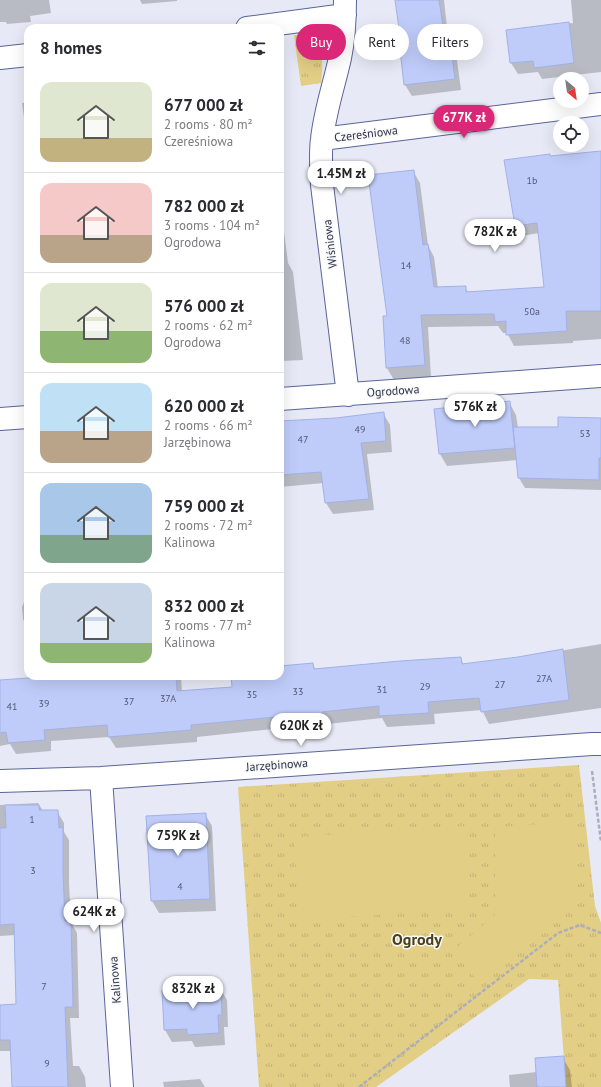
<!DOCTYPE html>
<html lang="en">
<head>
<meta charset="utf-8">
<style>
	:root { --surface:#fff; --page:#f2f2f3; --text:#2b2b33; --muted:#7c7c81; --line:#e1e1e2; --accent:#db2777 }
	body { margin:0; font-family:"PT Sans",sans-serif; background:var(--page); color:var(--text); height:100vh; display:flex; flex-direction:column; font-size:15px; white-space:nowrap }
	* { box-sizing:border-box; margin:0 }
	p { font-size:13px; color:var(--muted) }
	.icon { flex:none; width:22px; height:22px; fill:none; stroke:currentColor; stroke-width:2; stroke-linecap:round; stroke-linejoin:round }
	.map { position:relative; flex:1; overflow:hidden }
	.panel { position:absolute; left:24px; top:24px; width:260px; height:656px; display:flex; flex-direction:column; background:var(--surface); border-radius:12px; box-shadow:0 4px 16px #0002 }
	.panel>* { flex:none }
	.hud { position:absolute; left:296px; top:24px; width:245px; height:36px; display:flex; gap:8px }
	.needle { width:26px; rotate:151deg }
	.tools { position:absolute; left:553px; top:72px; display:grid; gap:8px }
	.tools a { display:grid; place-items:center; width:36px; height:36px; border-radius:50%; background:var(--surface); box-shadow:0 4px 16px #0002; font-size:20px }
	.price { position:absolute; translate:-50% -34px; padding:0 9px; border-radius:14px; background:#fff; color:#222; font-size:13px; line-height:26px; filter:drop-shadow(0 1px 2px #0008) }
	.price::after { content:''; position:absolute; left:50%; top:24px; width:12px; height:9px; margin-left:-6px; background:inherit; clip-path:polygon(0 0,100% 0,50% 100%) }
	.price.current { background:var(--accent); color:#fff }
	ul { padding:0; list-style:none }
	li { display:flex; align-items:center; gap:12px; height:100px; padding:0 16px }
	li+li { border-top:1px solid var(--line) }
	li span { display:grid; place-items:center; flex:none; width:112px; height:80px; border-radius:12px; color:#555 }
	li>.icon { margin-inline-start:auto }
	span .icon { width:48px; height:48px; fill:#fffc; stroke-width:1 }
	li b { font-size:17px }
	h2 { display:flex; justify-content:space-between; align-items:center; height:48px; padding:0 16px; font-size:17px }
	.tag { padding:0 14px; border-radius:18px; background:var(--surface); box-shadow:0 4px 16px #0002; font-size:14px; line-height:36px }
	.tag.current { background:var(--accent); color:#fff }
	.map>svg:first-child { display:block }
	.grass { fill:url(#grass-tufts) }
	.green { fill:#e3ce85 }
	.shadow { fill:#0003 }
	.building { fill:#bfccf9; stroke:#a2b0e8 }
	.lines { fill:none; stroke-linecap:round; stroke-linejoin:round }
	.street-casing { stroke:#596597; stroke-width:24 }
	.path { stroke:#aaaebd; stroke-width:2.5; stroke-dasharray:4 2; stroke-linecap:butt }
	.street { stroke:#fff; stroke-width:22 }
	.labels { text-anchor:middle; stroke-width:3; stroke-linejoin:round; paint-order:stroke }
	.number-label { font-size:10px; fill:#525976 }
	.street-label { font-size:12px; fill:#2d334a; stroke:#f8f8f8 }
	.district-label { font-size:16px; font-weight:bold; fill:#4b3f17; stroke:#f8f8f8 }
</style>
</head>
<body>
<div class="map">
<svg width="601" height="1087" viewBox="0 0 601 1087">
	<defs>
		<pattern id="grass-tufts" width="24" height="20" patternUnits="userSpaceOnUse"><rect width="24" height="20" fill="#e3ce85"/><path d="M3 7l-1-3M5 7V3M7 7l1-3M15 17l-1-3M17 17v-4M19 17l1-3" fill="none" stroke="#c3b174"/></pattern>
	</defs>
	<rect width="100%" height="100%" fill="#e7eaf6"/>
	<path class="grass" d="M294,35C324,36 324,59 321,83L301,86Z
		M579,765L595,906L601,923V1087H566L558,980L529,979L376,1087H259L238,787Z"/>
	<path class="green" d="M571,822L579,895L476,979L457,956L456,948L495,915V827Z
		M466,826L469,909L299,920L294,837Z"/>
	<path class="shadow" d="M0,0H49L51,13L30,16L31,22L7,24L6,22H0Z
		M140,0H177V1L142,4Z
		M396,0H444L447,27L454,38L461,90L412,96L405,85L401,51H403Z
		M571,0H601V72L542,79L538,72L518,74L511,63L507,31L573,23Z
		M28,102V147L22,103Z
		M601,152V254L539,233L521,236L515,225L550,157Z
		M280,168L282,183H280Z
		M413,171L420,183L428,245L434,257L438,288L465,287L468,292L601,288V339L573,341V343L514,346L507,333H503L498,326L428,327L431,377L394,380L387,368L384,317H388Z
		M280,200L288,263L293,272L303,360L282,361L283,366H280Z
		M509,402L516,415L518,428H559L601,419V490L525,488L519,478L518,460L447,466L440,454Z
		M383,413L390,425L392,452L367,454L374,510L333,514L326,503L324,483L280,487V422L336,419Z
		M28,592V630L23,619L22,607Z
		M601,644V708L489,724L482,710L434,714L435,724L387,727L382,718L328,724V725L283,728L197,737V742L116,748L109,737L51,741V751L16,754L10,744L0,746V681L67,676H181L182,692L233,688L232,676H280V667L313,664L315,669L460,658L464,665L518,658Z
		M38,803L43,811H57L64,823V832L69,840V883L71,922L77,933L78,976L79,1018H70L73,1066H79L85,1077L86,1087H13L11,1051H0V1006L17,1005L15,935L0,936V805Z
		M205,814L212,826L216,911L159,913L152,901L147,817Z
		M220,988L227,1000L228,1027H224L225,1045L195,1047L192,1041L172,1042L165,1030Z
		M563,1058L570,1070L572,1087H510L509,1075L537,1072Z
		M200,1079L205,1087H164L163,1082Z"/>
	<path class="building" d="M395,0H439L443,26L448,25L455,79L404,85L400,50H402Z
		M569,22L574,63L534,68L533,61L510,63L506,30Z
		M601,151V311H566L567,331L506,335V321L495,322L494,314L421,315L425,365L386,368L383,316H387L368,175L414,170L423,245L428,244L434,287L466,286V292L544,287L537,223L515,226L504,160L550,154V156Z
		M510,401L515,448L439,454L434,409Z
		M384,412L386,441L361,443L369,499L325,503L321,472L280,475V421L336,418Z
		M558,417L601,418V458H599V480L518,478L513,427H558Z
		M563,649L569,700L481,712L479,698L428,702L429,713L379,716V706L322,712V714L276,717L191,725V730L108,737L107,725L44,730L45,740L8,743L6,732L0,733V680L56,676H176L177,691L232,687L231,676H280V666L313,663L314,669L400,661L461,657L462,664L518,657Z
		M5,805H39V810H58L59,828L63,827V871L65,921H71L73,1007H65L68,1087H12L10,1040H0V1005L16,1004L14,924L0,925V828H6Z
		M206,813L210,899L151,901L146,816Z
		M221,987L222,1015H218L219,1033L187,1035V1029L164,1030L162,990Z
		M564,1056L566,1087H537L535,1058Z"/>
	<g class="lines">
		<defs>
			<path id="street" d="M345,0C345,20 344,39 340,58C334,85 325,111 322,139C320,154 321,169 322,185L348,395
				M247,28L345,15
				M0,58L28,55
				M322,139L601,104
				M280,399L601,376
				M0,419L28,417
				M101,778L122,1087
				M0,781L101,778L592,744H601"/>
		</defs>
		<use href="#street" class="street-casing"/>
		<path class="path" d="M592,771L601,842
			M359,1087L558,933L580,925L601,933"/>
		<use href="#street" class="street"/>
	</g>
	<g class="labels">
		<g class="number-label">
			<text x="532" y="184">1b</text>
			<text x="406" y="269">14</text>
			<text x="532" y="315">50a</text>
			<text x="405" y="344">48</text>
			<text x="360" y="433">49</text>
			<text x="585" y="437">53</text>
			<text x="303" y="443">47</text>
			<text x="544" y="682">27A</text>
			<text x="500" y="688">27</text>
			<text x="425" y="690">29</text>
			<text x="382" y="693">31</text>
			<text x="298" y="695">33</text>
			<text x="252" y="698">35</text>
			<text x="168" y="702">37A</text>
			<text x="129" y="705">37</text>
			<text x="44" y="707">39</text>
			<text x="12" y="710">41</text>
			<text x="32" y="823">1</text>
			<text x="33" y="874">3</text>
			<text x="180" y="890">4</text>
			<text x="44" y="990">7</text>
			<text x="47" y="1067">9</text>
		</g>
		<g class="street-label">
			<text transform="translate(366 134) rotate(-7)" y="4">Czereśniowa</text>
			<text transform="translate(330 244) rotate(-97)" y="4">Wiśniowa</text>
			<text transform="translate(393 391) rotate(-4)" y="4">Ogrodowa</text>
			<text transform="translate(277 765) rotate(-4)" y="4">Jarzębinowa</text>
			<text transform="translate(115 980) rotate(-94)" y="4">Kalinowa</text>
		</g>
		<g class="district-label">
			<text x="417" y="945">Ogrody</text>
		</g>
	</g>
</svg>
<div class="tools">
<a><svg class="needle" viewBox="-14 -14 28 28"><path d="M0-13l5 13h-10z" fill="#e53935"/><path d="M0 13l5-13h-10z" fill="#7c7c81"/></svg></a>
<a><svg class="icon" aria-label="locate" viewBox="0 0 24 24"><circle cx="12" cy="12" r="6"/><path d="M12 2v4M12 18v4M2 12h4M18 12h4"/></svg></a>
</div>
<b class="price current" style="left:464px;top:139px">677K zł</b>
<b class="price" style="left:341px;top:195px">1.45M zł</b>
<b class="price" style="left:495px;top:253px">782K zł</b>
<b class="price" style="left:475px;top:428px">576K zł</b>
<b class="price" style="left:301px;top:747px">620K zł</b>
<b class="price" style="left:178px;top:857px">759K zł</b>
<b class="price" style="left:94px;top:933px">624K zł</b>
<b class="price" style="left:193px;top:1010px">832K zł</b>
<div class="hud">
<a class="tag current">Buy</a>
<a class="tag">Rent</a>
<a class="tag">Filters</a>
</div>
<section class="panel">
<h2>8 homes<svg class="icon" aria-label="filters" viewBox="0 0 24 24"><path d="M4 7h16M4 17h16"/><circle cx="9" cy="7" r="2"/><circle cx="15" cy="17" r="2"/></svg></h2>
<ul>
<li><span style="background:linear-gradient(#dfe7d0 70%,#c2b280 0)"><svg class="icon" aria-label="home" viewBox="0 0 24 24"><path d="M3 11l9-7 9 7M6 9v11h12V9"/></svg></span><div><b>677 000 zł</b><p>2 rooms · 80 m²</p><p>Czereśniowa</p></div></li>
<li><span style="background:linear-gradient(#f6c9c9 65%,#b9a48a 0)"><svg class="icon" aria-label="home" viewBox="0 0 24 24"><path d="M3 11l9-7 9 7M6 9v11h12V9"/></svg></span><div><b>782 000 zł</b><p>3 rooms · 104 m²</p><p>Ogrodowa</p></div></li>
<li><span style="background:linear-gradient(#dfe7d0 60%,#8fb573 0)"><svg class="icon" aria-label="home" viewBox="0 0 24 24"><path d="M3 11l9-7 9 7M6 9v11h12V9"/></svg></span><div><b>576 000 zł</b><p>2 rooms · 62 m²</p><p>Ogrodowa</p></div></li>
<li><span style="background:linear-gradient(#bfe0f5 60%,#b9a48a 0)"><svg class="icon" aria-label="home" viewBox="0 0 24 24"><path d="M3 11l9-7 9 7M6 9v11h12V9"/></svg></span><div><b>620 000 zł</b><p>2 rooms · 66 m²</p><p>Jarzębinowa</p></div></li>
<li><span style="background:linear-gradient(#a9c7e8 65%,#7fa58c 0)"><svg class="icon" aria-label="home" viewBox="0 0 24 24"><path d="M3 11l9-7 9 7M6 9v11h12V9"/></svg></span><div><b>759 000 zł</b><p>2 rooms · 72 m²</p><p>Kalinowa</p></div></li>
<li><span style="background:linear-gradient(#c9d6e8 75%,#8fb573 0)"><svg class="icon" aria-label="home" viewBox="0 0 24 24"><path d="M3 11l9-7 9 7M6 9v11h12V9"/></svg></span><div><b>832 000 zł</b><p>3 rooms · 77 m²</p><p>Kalinowa</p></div></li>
</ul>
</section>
</div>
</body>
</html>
